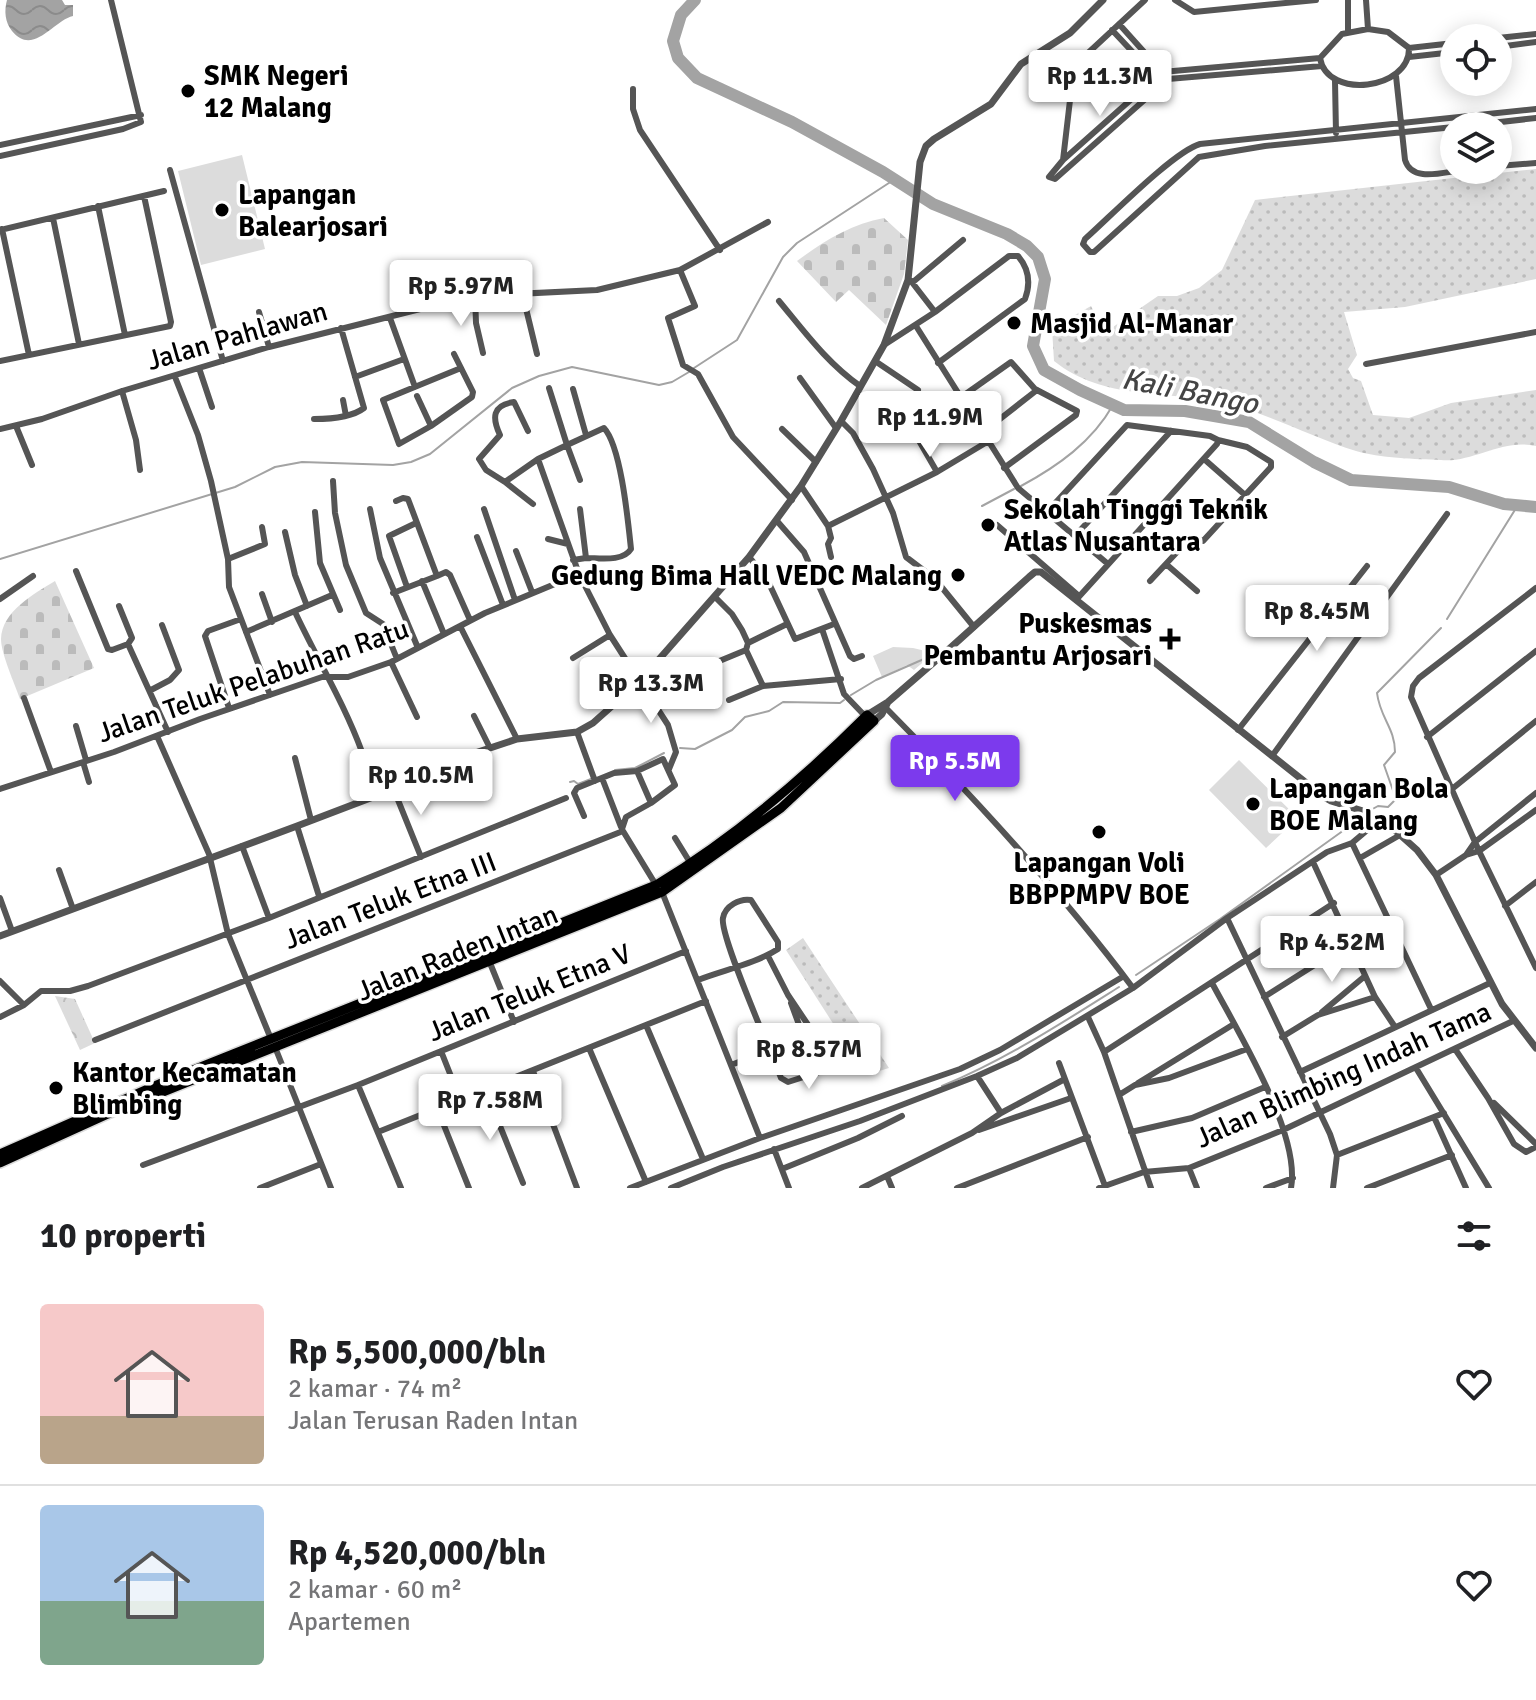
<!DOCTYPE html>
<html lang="id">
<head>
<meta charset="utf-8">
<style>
	:root { --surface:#fff; --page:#f6f6f6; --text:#202124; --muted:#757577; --line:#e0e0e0; --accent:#7c3aed }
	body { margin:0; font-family:Signika,sans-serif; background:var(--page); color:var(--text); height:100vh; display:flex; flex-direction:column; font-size:30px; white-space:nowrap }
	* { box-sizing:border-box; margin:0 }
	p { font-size:26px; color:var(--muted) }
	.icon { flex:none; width:44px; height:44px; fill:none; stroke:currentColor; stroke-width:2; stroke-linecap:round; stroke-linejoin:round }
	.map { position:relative; height:1188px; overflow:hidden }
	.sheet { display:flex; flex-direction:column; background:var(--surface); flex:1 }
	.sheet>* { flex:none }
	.controls { position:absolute; left:1440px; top:24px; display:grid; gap:16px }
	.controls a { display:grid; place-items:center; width:72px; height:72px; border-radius:50%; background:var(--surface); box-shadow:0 4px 20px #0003; font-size:40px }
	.price { position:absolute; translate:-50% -68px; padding:0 18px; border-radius:8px; background:#fff; color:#222; font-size:26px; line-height:52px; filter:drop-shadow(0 2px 4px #0008) }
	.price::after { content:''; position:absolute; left:50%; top:48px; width:24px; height:18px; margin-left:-12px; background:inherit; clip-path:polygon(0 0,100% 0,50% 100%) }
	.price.on { background:var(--accent); color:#fff }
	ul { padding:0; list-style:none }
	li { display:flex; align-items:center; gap:24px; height:200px; padding:0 40px }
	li+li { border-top:2px solid var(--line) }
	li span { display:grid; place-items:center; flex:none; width:224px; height:160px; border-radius:8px; color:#555 }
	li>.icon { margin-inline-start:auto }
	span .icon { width:96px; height:96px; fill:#fffc; stroke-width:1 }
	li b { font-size:34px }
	h2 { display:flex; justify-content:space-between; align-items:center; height:96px; padding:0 40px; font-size:34px }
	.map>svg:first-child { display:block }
	.grass { fill:url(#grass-dots) }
	.forest { fill:url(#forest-crowns) }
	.cemetery { fill:url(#cemetery-stones) }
	.park { fill:#dcdcdc }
	.water { fill:url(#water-waves) }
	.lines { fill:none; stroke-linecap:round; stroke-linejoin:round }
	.stream { stroke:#a3a3a3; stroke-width:2 }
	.river { stroke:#a3a3a3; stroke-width:12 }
	.trunk-casing { stroke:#dbdbdb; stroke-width:12 }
	.minor { stroke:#555; stroke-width:6 }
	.tertiary { stroke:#555; stroke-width:7 }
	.trunk { stroke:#000; stroke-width:9 }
	.poi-dot { fill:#000; stroke:#fff; stroke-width:3 }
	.labels { text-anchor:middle; stroke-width:7; stroke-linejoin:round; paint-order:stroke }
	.poi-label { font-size:28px; font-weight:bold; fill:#000; stroke:#fff; text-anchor:start }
	.street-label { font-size:28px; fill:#000; stroke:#fff }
	.water-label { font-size:30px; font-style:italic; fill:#444; stroke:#fff }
</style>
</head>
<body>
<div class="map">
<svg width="1536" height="1188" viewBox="0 0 1536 1188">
	<defs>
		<pattern id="grass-dots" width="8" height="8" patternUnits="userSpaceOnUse" patternTransform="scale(2)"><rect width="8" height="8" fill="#dcdcdc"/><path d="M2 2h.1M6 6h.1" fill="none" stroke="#bbb" stroke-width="1.8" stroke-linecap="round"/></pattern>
		<pattern id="forest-crowns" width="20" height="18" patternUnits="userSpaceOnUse" patternTransform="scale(2)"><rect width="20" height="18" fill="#dcdcdc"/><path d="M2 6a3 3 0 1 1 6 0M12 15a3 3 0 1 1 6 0" fill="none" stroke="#bbb"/></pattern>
		<pattern id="cemetery-stones" width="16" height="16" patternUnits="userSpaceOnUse" patternTransform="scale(2)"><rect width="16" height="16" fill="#dcdcdc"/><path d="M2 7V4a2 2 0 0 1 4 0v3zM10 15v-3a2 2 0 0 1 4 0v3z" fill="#bbb"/></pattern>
		<pattern id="water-waves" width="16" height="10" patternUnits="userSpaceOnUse" patternTransform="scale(2)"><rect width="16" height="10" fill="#a3a3a3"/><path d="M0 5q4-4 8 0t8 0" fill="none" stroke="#8b8b8b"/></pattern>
	</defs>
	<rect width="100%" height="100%" fill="#fff"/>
	<path class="grass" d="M1536,169V279L1405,307L1344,312L1357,355L1348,369L1353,378L1361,381L1373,415L1409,418L1451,403L1536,390V446C1502,438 1473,463 1441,460C1416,459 1379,458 1356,451C1311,437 1270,414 1224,403C1166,390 1104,401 1054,361L1052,328L1091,306L1100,325L1113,327L1158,296H1177L1199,288L1222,270L1255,200Z
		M803,938L889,1068L866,1075L786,950Z"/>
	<path class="forest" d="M55,996L75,999L95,1043L80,1050Z"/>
	<path class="cemetery" d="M884,218L908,240L904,274L886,325L849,290L836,302L797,261C824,241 851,224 884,218Z
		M55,581L94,668L20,699C15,684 1,654 1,639C2,611 34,594 55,581Z"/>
	<path class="park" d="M242,155L265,249L201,265L178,171Z
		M893,647L913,648L934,653L914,670L907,665L882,677L873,656Z
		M1239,760L1298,818L1266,848L1209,790Z"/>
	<path class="water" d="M7,0H62L65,5H73V16C54,20 33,57 12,31C5,22 4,11 7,0Z"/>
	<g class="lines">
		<path class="stream" d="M694,368L737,340L783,257L797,243L895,179
			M1021,486C1058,466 1092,442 1113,405
			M982,506L1014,489
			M0,559L235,487L275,467L302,462L393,465L411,462L430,454L512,388L539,376L572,367L659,385L672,382L689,372
			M1447,619L1518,505
			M851,695L876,680L933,655
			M680,748L695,749L732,730L745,717L769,711L783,702L840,703L844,700
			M615,770L635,768L664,753
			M570,782L574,781L578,784L591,779
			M1369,811L1378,806L1388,807L1396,799L1384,765L1395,752C1395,728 1380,718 1377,693L1441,628
			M1136,975L1220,919L1365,815
			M942,1086C1005,1060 1062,1023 1119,987"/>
		<path class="river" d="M695,0L681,15L673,41L678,58L697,78L792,122L883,172L933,204L1007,234L1027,246L1038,257L1045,279L1033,346L1044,370L1080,390L1124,410L1185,411L1249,422L1314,462L1351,480L1449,487L1504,504L1536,507"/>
		<defs>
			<path id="trunk" d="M0,1154L168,1080L656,885C734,838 803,779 867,715L874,721L781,808L662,892L108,1114L0,1163"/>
		</defs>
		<use href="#trunk" class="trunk-casing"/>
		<path class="minor" d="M1175,0L1194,12L1316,0
			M1348,0V31
			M1366,0L1368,29
			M1119,24L1163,73
			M1368,29L1388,32L1409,48C1410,90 1327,100 1320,58L1342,34Z
			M1112,30L1156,77
			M1498,38L1536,34
			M1498,47L1536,42
			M1409,48L1454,43
			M1409,57L1454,52
			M1320,58L1162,72L1063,160L1049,177L1055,179L1168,79L1322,66
			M1396,76L1405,160C1412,183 1443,172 1463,170
			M1335,81L1336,133
			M633,89V109L640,130L720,250
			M1465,126L1536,118
			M1454,127L1265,146L1199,157L1094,252H1090L1083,244L1085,239C1109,218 1173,152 1200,144L1536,109
			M0,145L141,115
			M0,156L123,129L141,122L111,0
			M1063,160L1074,66L1145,0
			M1498,166L1536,163
			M170,170L223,361
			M98,206L125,335
			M53,218L79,344
			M2,229L29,355
			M0,230L164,191
			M492,264L499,294
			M680,270L695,306L668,318L683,365L698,374L733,437L792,500
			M911,281L935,312
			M913,282L963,240
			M522,292L537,354
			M475,296L476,323L483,353
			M779,301C804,331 827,363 860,386
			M259,312L269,347
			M390,318L415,387
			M916,326L1018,488L1108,564
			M884,345L935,312L1009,256H1018C1029,269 1031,283 1025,299L938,363
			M454,354L473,392L472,397L431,426L399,444L383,400L461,368
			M0,361L170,326L171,322L144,196
			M875,361L918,390
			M1366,364L1536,332
			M199,368L212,407
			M175,377L198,435L211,481L228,559L229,587L270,695
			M355,377L404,359
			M800,378L836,428
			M549,388L567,445L538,459L579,574L610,635L668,725L676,752L669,769
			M573,389L586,435
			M122,391L136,440L140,470
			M417,396L431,426
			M960,398L1011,362L1035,389L1077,411L1076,415L1004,468
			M343,400L346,416
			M314,419C330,419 351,418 364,408L341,328
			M841,421L853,433L873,469L893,513L906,557L935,579L974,627
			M16,426L32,465
			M0,429L42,419L122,391L269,347L440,304L475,296L597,290L680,270L768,222
			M782,429L816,462
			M914,432L937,472
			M982,433L1037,390
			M1204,459L1245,495
			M580,480L567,445L604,428C621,446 628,521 631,549C623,562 600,558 586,558
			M333,481L335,513L346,565L366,613L383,624L397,659
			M505,482L486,470L479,459L500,435C492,418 492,405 514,402L528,431
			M801,486L828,526L831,538L828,544L831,557
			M396,501L403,498L408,499L437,576L446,572L450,575L470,620
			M533,504L505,482L538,459
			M370,509L380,558L418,648
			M484,509L515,600
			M315,512L320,563L340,610
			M1047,512L1127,425L1210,436L1218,440L1217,444L1076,600
			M777,521L804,552L850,656L854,659L862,656
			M997,525L1079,596
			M828,526L937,472L987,442
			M285,532L295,575L307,606
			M1075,536L1171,431
			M477,537L503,605
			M548,539L568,544
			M516,551L532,592
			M749,557L766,577L795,639L834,624
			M228,559L265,544L262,527
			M573,560L586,558L580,509
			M1166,564L1197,591
			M76,571L108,649L112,650L128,644
			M422,581L444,634
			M1150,581L1192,536L1203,541L1271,467V462L1247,447L1218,440
			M407,587L389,536L416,523
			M1536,588L1419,678L1413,686L1411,697L1479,851L1536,968
			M393,593L437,576
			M262,594L272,622
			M715,597L732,614L742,630L748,643L746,650L763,686L841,679
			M0,599L33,576
			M119,606L132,638L128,644L168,732
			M295,612C317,659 344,703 362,752L379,753L421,857
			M460,626L517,739
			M822,629L844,694L866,717
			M246,632L332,595
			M748,643L787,624
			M573,658L610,635
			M391,662L417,717
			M717,662L746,650
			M151,690L170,680L179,670L162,625
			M24,698L51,772
			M729,700L763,686
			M884,706C972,795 1058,888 1133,988
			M229,708L205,636L208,631L241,619
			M474,716L490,748
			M76,726L86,760
			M1238,730L1367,566
			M577,732L595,781
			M157,736L209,854L228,934L271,1039
			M1427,737L1536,651
			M1272,756L1447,514
			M295,758L311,820
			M83,762L89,782
			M637,771L651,803
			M602,778L621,827
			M0,789L114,752L200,719L322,677H348L391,662L485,613L579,574
			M1452,789L1536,721
			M584,816L574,793L577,788L614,773L637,771L663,759L675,785L651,803L626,817L622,829
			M297,826L319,896
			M675,838L691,864
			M1352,843L1431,1009
			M242,846L269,918
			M1466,855L1475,842L1536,793
			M1360,858L1400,835
			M1313,862L1375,997L1395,1027
			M59,870L73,909
			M1436,875L1466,855L1479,851L1536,810
			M662,892L760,1138
			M0,898L12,931
			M1505,906L1536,882
			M1227,918L1330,1134L1337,1155L1333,1188
			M490,963L514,1022
			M698,980C723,970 755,964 778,949V942L751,900C740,898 725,906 723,918C719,935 772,1054 781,1078L788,1082L832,1068L833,1062L788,995L768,956
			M0,981L24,1005
			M1212,983C1238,1032 1301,1134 1291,1188
			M1264,997L1351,942
			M791,1003L805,1041
			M1322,1012L1365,976
			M0,1017L24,1005L41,991H70L88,986L269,918L566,798
			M1088,1017L1104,1052L1151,1188
			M646,1025L703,1159
			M1282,1037L1318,1015L1375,997
			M95,1040L623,831L656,885
			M275,1047L331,1188
			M589,1048L646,1182
			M1455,1049L1488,1098L1514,1144L1526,1152L1536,1147
			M441,1051L460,1099
			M1104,1052L1334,903
			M771,1053L805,1040
			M1059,1063L1105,1186
			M731,1065L770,1050
			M1416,1068L1489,1188
			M533,1071L577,1188
			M1300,1072L1490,983
			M977,1076L1001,1113
			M1138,1083L1234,1024
			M358,1085L401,1188
			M485,1089L523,1183
			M1119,1095L1135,1085L1169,1078L1247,1049
			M1494,1103L1536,1144
			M437,1108L469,1188
			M1434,1117L1466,1188
			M979,1130L1071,1098
			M378,1132L706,1001
			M1131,1132L1192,1118L1265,1087
			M774,1149L789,1188
			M1337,1155L1444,1113
			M143,1165L358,1085L686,951
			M1189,1168L1197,1188
			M782,1169L858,1138L902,1116
			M887,1176L892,1188
			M260,1188L321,1164
			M630,1188L760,1138L960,1069L1000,1050L1124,976
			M671,1188L723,1167L860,1121L977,1076L1017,1058L1133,988L1227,918L1327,852L1352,843L1378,821
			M862,1188L972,1133L1001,1113L1063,1080
			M957,1188L1088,1137
			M1099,1188L1144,1172L1189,1168L1283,1130L1513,1021
			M1266,1188L1293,1178
			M1367,1188L1452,1155"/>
		<path class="tertiary" d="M867,715L888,702L948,650L1029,577L1035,572H1041L1324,797L1331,801L1363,811L1389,825L1417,850L1436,875L1502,1004L1536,1048
			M874,721L882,714L888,702
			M0,936L297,826L394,789L463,757L517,739L577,732L593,723L639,682L749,557L801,486L841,421L884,345L908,280L920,162L926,146L934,139L991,104L1021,64L1070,33L1103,0"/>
		<use href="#trunk" class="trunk"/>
	</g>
	<g class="poi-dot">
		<circle cx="188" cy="91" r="8"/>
		<circle cx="222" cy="210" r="8"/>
		<circle cx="1014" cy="323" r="8"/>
		<circle cx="988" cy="525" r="8"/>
		<circle cx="958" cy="575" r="8"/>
		<path d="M1166 627h8v8h8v8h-8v8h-8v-8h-8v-8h8z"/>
		<circle cx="1253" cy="804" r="8"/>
		<circle cx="1099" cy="832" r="8"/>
		<circle cx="56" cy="1088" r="8"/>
	</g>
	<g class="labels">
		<g class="poi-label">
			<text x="204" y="85">SMK Negeri<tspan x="204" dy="32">12 Malang</tspan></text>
			<text x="238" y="204">Lapangan<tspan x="238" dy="32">Balearjosari</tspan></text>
			<text x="1030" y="333">Masjid Al-Manar</text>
			<text x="1004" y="519">Sekolah Tinggi Teknik<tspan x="1004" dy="32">Atlas Nusantara</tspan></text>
			<text x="942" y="585" text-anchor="end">Gedung Bima Hall VEDC Malang</text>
			<text x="1152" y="633" text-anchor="end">Puskesmas<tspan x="1152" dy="32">Pembantu Arjosari</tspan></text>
			<text x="1269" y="798">Lapangan Bola<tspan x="1269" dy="32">BOE Malang</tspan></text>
			<text x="1099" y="872" text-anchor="middle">Lapangan Voli<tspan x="1099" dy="32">BBPPMPV BOE</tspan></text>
			<text x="72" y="1082">Kantor Kecamatan<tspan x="72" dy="32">Blimbing</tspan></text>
		</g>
		<g class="street-label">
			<text transform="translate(237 335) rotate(-16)" y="10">Jalan Pahlawan</text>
			<text transform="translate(253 680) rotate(-19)" y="10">Jalan Teluk Pelabuhan Ratu</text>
			<text transform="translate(390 900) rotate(-21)" y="10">Jalan Teluk Etna III</text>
			<text transform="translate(457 952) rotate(-22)" y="10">Jalan Raden Intan</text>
			<text transform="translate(529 992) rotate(-22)" y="10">Jalan Teluk Etna V</text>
			<text transform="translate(1343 1074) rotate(-24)" y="10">Jalan Blimbing Indah Tama</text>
		</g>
		<g class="water-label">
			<text transform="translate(1190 391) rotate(11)" y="10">Kali Bango</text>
		</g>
	</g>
</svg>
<div class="controls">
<a><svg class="icon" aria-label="locate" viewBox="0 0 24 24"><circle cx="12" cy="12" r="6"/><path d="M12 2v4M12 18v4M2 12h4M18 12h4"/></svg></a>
<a><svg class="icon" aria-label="layers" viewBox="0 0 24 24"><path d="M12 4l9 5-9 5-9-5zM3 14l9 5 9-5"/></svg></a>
</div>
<b class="price" style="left:1100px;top:118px">Rp 11.3M</b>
<b class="price" style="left:461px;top:328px">Rp 5.97M</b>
<b class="price" style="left:930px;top:459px">Rp 11.9M</b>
<b class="price" style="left:1317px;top:653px">Rp 8.45M</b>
<b class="price" style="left:651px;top:725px">Rp 13.3M</b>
<b class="price on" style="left:955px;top:803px">Rp 5.5M</b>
<b class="price" style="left:421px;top:817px">Rp 10.5M</b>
<b class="price" style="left:1332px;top:984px">Rp 4.52M</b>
<b class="price" style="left:809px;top:1091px">Rp 8.57M</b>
<b class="price" style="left:490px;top:1142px">Rp 7.58M</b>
</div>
<section class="sheet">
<h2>10 properti<svg class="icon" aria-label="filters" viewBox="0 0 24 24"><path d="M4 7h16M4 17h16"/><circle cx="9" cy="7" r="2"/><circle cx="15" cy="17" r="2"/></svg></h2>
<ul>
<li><span style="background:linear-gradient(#f6c9c9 70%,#b9a48a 0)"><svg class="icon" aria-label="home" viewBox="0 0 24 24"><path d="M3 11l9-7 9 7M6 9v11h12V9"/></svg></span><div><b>Rp 5,500,000/bln</b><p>2 kamar · 74 m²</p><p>Jalan Terusan Raden Intan</p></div><svg class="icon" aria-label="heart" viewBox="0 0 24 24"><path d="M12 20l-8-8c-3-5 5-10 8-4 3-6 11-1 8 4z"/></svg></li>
<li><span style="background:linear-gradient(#a9c7e8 60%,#7fa58c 0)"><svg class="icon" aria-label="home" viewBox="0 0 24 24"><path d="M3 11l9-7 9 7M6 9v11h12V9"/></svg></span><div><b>Rp 4,520,000/bln</b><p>2 kamar · 60 m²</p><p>Apartemen</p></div><svg class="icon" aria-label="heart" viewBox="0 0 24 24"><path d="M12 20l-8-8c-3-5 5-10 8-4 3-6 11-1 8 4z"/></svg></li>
</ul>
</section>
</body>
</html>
